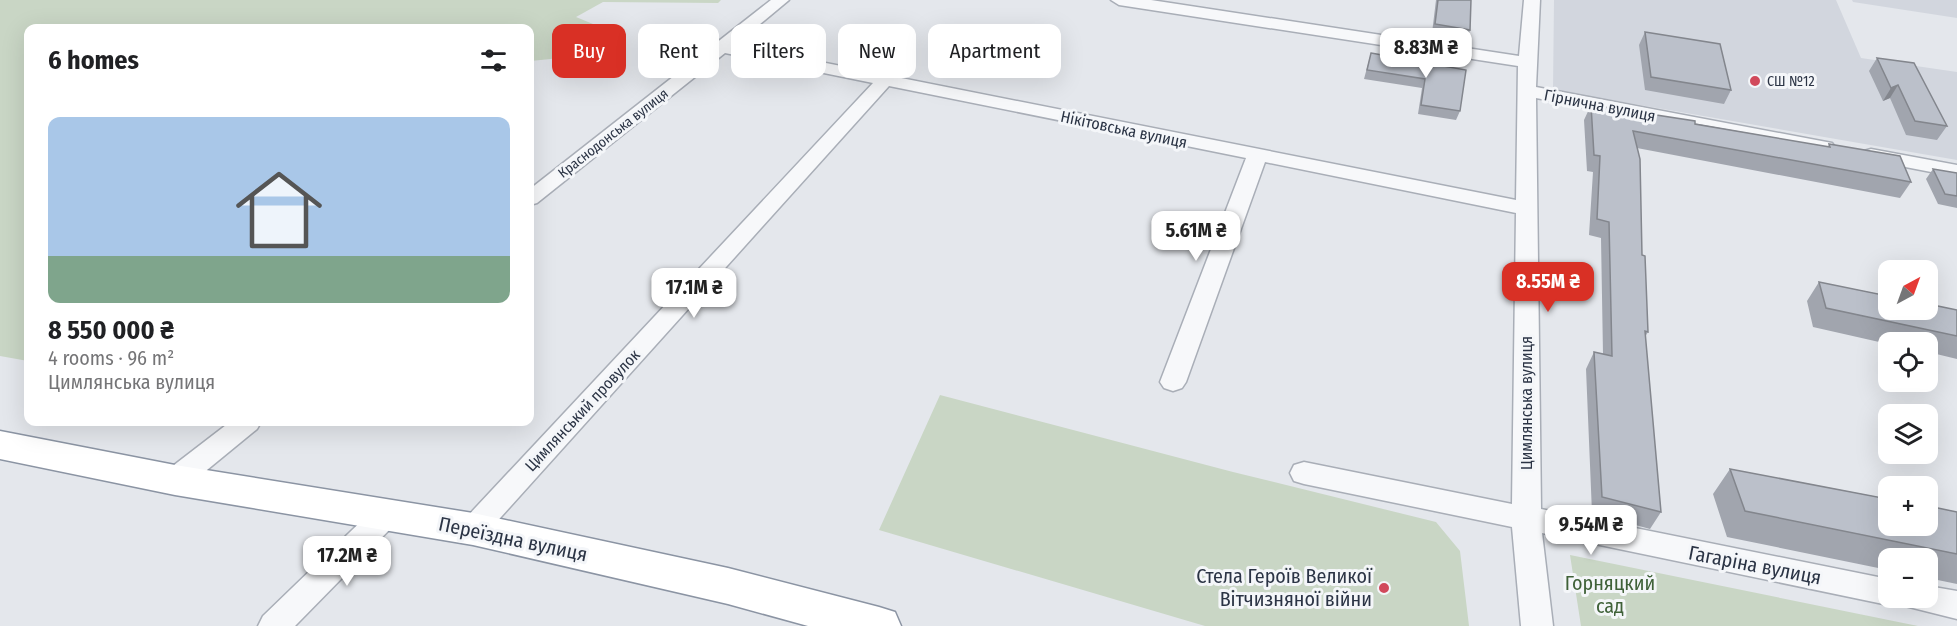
<!DOCTYPE html>
<html lang="en">
<head>
<meta charset="utf-8">
<style>
	:root { --surface:#fff; --page:#f2f2f2; --text:#202124; --muted:#757577; --accent:#d93025 }
	body { margin:0; font-family:"Fira Sans Condensed",sans-serif; background:var(--page); color:var(--text); height:100vh; display:flex; flex-direction:column; font-size:22px; white-space:nowrap }
	* { box-sizing:border-box; margin:0 }
	p { font-size:20px; color:var(--muted) }
	.icon { flex:none; width:33px; height:33px; fill:none; stroke:currentColor; stroke-width:2; stroke-linecap:round; stroke-linejoin:round }
	.map { position:relative; flex:1; overflow:hidden }
	.drawer { position:absolute; left:24px; top:24px; width:510px; height:402px; display:flex; flex-direction:column; background:var(--surface); border-radius:12px; box-shadow:0 6px 24px #0002 }
	.drawer>* { flex:none }
	.hud { position:absolute; left:552px; top:24px; width:570px; height:54px; display:flex; gap:12px }
	.needle { width:39px; rotate:41deg }
	.tools { position:absolute; left:1878px; top:260px; display:grid; gap:12px }
	.tools a { display:grid; place-items:center; width:60px; height:60px; border-radius:12px; background:var(--surface); box-shadow:0 6px 24px #0002; font-size:30px }
	.price { position:absolute; translate:-50% -51px; padding:0 14px; border-radius:12px; background:#fff; color:#222; font-size:20px; line-height:39px; filter:drop-shadow(0 2px 3px #0008) }
	.price::after { content:''; position:absolute; left:50%; top:36px; width:18px; height:14px; margin-left:-9px; background:inherit; clip-path:polygon(0 0,100% 0,50% 100%) }
	.price.current { background:var(--accent); color:#fff }
	ul { padding:0; list-style:none }
	li { display:grid; align-content:center; gap:12px; height:318px; padding:0 24px }
	li span { display:grid; place-items:center; height:186px; border-radius:12px; color:#555 }
	li>.icon { margin-inline-start:auto }
	span .icon { width:108px; height:108px; fill:#fffc; stroke-width:1 }
	li b { font-size:26px }
	h2 { display:flex; justify-content:space-between; align-items:center; height:72px; padding:0 24px; font-size:26px }
	.chip { padding:0 21px; border-radius:12px; background:var(--surface); box-shadow:0 6px 24px #0002; font-size:21px; line-height:54px }
	.chip.current { background:var(--accent); color:#fff }
	.map>svg:first-child { display:block }
	.built { fill:#d2d6de }
	.green { fill:#c9d6c5 }
	.lines { fill:none; stroke-linecap:round; stroke-linejoin:round }
	.minor-casing { stroke:#a9aeb7; stroke-width:3 }
	.highway-casing { stroke:#8b94a3; stroke-width:3 }
	.minor { fill:#f7f8fa; fill-rule:evenodd }
	.highway { fill:#fff; fill-rule:evenodd }
	.wall { fill:#a1a5ae }
	.shaded-wall { fill:#83868d }
	.building { fill:#bbc0ca; stroke:#83868d; stroke-width:1.5 }
	.poi-dot { fill:#d1495b; stroke:#f4f6f9; stroke-width:2 }
	.labels { text-anchor:middle; stroke-width:6; stroke-linejoin:round; paint-order:stroke }
	.far-poi-label { font-size:14px; fill:#2b3445; stroke:#f4f6f9; text-anchor:start }
	.far-street-label { font-size:14px; fill:#2b3445; stroke:#f4f6f9 }
	.street-label { font-size:16px; fill:#2b3445; stroke:#f4f6f9 }
	.near-street-label { font-size:20px; fill:#2b3445; stroke:#f4f6f9 }
	.near-poi-label { font-size:20px; fill:#2b3445; stroke:#f4f6f9; text-anchor:end }
	.near-park-label { font-size:20px; fill:#3f6138; stroke:#f4f6f9 }
</style>
</head>
<body>
<div class="map">
<svg width="1957" height="626" viewBox="0 0 1957 626">
	<rect width="100%" height="100%" fill="#e4e7ec"/>
	<path class="built" d="M1554,0H1836L1861,58L1957,72V160L1553,90Z
		M1852,0H1957V18L1853,2Z"/>
	<path class="green" d="M0,0H721L718,3L603,2L576,17L593,24L598,33C578,58 560,58 530,61V28H28V361L0,356Z
		M940,395L1233,472L1436,522L1460,551L1469,626H1205L879,530Z
		M1570,555L1918,626H1581Z"/>
	<g class="lines">
		<defs>
			<path id="minor" d="M771,0H789L735,45L1516,200L1518,66L1119,5L1111,0H1151L1519,56L1524,0H1540L1536,87L1832,143L1835,147L1832,151L1825,153L1536,98L1541,509L1888,579V597H1928V586L1957,591V619L1905,606L1901,598L1899,601L1888,605L1542,533L1553,626H1521L1512,527L1304,484L1294,481L1290,473L1294,465L1304,462L1512,504L1516,213L1265,162L1186,382L1182,388L1173,391L1164,388L1160,382L1246,158L889,86L483,537L473,541L463,537L458,529L463,521L873,83L725,53L537,203L530,205V189Z
				M1871,149L1957,165V177L1864,159L1861,155L1864,151Z
				M230,422H261L257,429L185,488L175,491L165,488L161,480L165,472Z
				M387,502L397,506L402,514L397,522L295,626H258L263,616L377,506Z"/>
			<path id="highway" d="M0,431L175,465L473,513L728,568L879,607L895,612L901,626H808L728,604L473,545L175,495L0,459Z"/>
		</defs>
		<use href="#minor" class="minor-casing"/>
		<use href="#highway" class="highway-casing"/>
		<use href="#minor" class="minor"/>
		<use href="#highway" class="highway"/>
	</g>
	<path class="wall" d="M1436,0H1471L1470,30L1467,39L1432,33Z
		M1645,32L1731,90L1724,104L1645,90L1639,45Z
		M1371,53L1466,70L1460,111L1456,120L1418,114L1422,88L1364,79Z
		M1877,58L1947,126L1937,140L1906,135L1890,98L1883,101L1869,71Z
		M1591,105L1828,147L1829,144L1911,182L1900,198L1637,148L1642,255L1648,332L1645,337L1661,512L1650,529L1592,513L1586,369L1594,352L1603,354L1601,238L1589,235L1593,172L1587,171L1584,120Z
		M1933,169L1957,173V208L1938,204L1926,179Z
		M1819,282L1957,310V359L1928,352V342H1888V344L1813,327L1807,301Z
		M1730,469L1957,512V584L1928,578V558H1888V570L1727,537L1713,494Z"/>
	<path class="shaded-wall" d="M1898,85L1890,98L1883,101L1891,88Z"/>
	<path class="building" d="M1438,0H1471L1470,30L1435,24Z
		M1645,32L1720,44L1731,90L1651,77Z
		M1371,53L1466,70L1460,111L1421,105L1425,79L1367,70Z
		M1877,58L1914,63L1947,126L1915,121L1898,85L1891,88Z
		M1591,105L1695,121V124L1830,147L1829,144L1900,156L1911,182L1633,131L1640,159L1642,255L1645,256L1648,332L1645,331L1661,512L1602,497L1594,352L1612,356L1609,222L1597,219L1600,156L1594,155Z
		M1933,169L1957,173V196L1945,194Z
		M1819,282L1888,296V309H1928V304L1957,310V336L1826,308Z
		M1730,469L1888,499V525H1928V506L1957,512V554L1745,511Z"/>
	<g class="poi-dot">
		<circle cx="1755" cy="81" r="6"/>
		<circle cx="1384" cy="588" r="6"/>
	</g>
	<g class="labels">
		<g class="far-poi-label">
			<text x="1767" y="86">СШ №12</text>
		</g>
		<g class="far-street-label">
			<text transform="translate(613 133) rotate(-38)" y="5">Краснодонська вулиця</text>
		</g>
		<g class="street-label">
			<text transform="translate(1600 105) rotate(11)" y="6">Гірнична вулиця</text>
			<text transform="translate(1124 129) rotate(12)" y="6">Нікітовська вулиця</text>
			<text transform="translate(1526 403) rotate(-90)" y="6">Цимлянська вулиця</text>
			<text transform="translate(582 410) rotate(-47)" y="6">Цимлянський провулок</text>
		</g>
		<g class="near-street-label">
			<text transform="translate(513 539) rotate(12)" y="7">Переїздна вулиця</text>
			<text transform="translate(1755 565) rotate(11)" y="7">Гагаріна вулиця</text>
		</g>
		<g class="near-poi-label">
			<text x="1372" y="583">Стела Героїв Великої<tspan x="1372" dy="23">Вітчизняної війни</tspan></text>
		</g>
		<g class="near-park-label">
			<text x="1610" y="590">Горняцкий<tspan x="1610" dy="23">сад</tspan></text>
		</g>
	</g>
</svg>
<div class="tools">
<a><svg class="needle" viewBox="-14 -14 28 28"><path d="M0-13l5 13h-10z" fill="#e53935"/><path d="M0 13l5-13h-10z" fill="#757577"/></svg></a>
<a><svg class="icon" aria-label="locate" viewBox="0 0 24 24"><circle cx="12" cy="12" r="6"/><path d="M12 2v4M12 18v4M2 12h4M18 12h4"/></svg></a>
<a><svg class="icon" aria-label="layers" viewBox="0 0 24 24"><path d="M12 4l9 5-9 5-9-5zM3 14l9 5 9-5"/></svg></a>
<a>+</a>
<a>−</a>
</div>
<b class="price" style="left:1426px;top:79px">8.83M ₴</b>
<b class="price" style="left:1196px;top:262px">5.61M ₴</b>
<b class="price current" style="left:1548px;top:313px">8.55M ₴</b>
<b class="price" style="left:694px;top:319px">17.1M ₴</b>
<b class="price" style="left:1591px;top:556px">9.54M ₴</b>
<b class="price" style="left:347px;top:587px">17.2M ₴</b>
<div class="hud">
<a class="chip current">Buy</a>
<a class="chip">Rent</a>
<a class="chip">Filters</a>
<a class="chip">New</a>
<a class="chip">Apartment</a>
</div>
<section class="drawer">
<h2>6 homes<svg class="icon" aria-label="filters" viewBox="0 0 24 24"><path d="M4 7h16M4 17h16"/><circle cx="9" cy="7" r="2"/><circle cx="15" cy="17" r="2"/></svg></h2>
<ul>
<li><span style="background:linear-gradient(#a9c7e8 75%,#7fa58c 0)"><svg class="icon" aria-label="home" viewBox="0 0 24 24"><path d="M3 11l9-7 9 7M6 9v11h12V9"/></svg></span><div><b>8 550 000 ₴</b><p>4 rooms · 96 m²</p><p>Цимлянська вулиця</p></div></li>
</ul>
</section>
</div>
</body>
</html>
